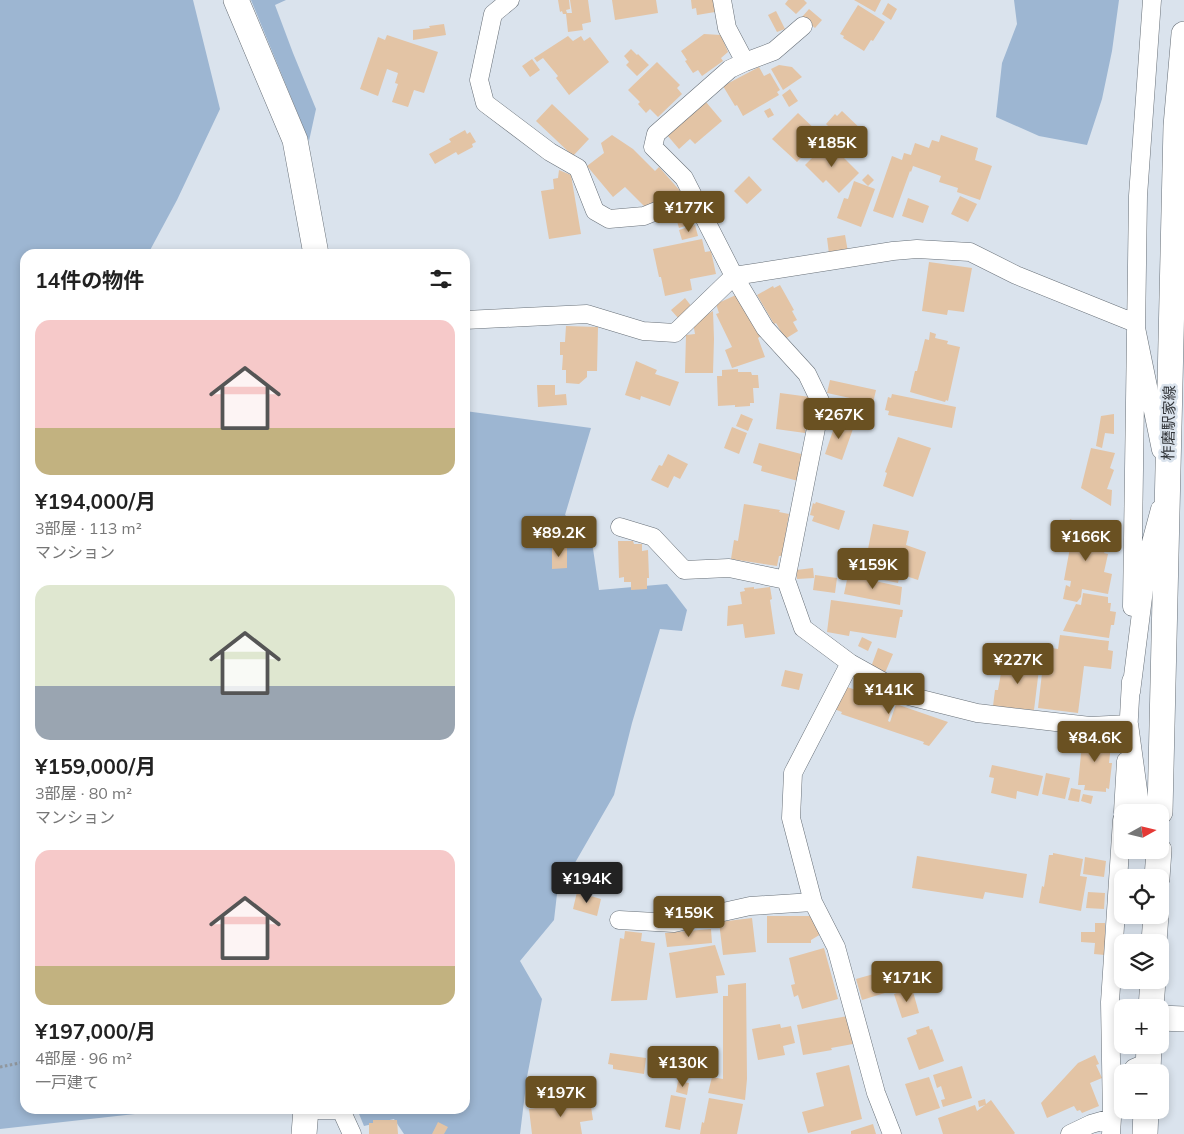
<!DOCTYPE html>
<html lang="ja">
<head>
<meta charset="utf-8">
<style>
	:root { --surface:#fff; --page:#f2f2f2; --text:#222; --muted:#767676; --accent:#6a5122 }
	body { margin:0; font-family:Mulish,"Noto Sans JP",sans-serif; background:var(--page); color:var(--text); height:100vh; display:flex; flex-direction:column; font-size:19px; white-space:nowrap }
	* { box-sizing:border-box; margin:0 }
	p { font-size:16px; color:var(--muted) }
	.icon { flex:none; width:28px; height:28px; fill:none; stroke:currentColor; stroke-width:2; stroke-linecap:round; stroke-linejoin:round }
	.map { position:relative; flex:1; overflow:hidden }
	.details { position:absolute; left:20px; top:249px; width:450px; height:865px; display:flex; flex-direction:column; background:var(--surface); border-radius:15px; box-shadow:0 2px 8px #0003 }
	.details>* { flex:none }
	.needle { width:32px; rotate:82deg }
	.tools { position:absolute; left:1114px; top:804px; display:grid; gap:10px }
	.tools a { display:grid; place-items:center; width:55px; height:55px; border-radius:10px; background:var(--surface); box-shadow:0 2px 8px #0003; font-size:25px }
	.price { position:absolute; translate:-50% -42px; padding:0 11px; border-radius:5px; background:var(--accent); color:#fff; font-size:16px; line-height:32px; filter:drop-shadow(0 1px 2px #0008) }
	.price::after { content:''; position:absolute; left:50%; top:30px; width:15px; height:11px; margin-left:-8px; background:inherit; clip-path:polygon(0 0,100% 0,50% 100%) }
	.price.active { background:#222; color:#fff }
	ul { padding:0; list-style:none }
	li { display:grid; align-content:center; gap:10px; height:265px; padding:0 15px }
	li span { display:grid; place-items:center; height:155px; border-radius:15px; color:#555 }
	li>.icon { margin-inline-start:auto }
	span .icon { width:90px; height:90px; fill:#fffc; stroke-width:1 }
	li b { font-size:21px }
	h2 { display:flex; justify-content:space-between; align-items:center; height:60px; padding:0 15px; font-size:21px }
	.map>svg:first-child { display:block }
	.green { fill:#9db6d2 }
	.building { fill:#e3c4a5 }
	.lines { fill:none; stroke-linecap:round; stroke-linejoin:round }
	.street-casing { stroke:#687078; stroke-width:19 }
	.secondary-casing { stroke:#687078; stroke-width:26 }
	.path { stroke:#90979e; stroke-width:3; stroke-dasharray:2.5 2.5; stroke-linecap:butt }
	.street { stroke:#fff; stroke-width:18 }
	.secondary { stroke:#fff; stroke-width:25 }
	.labels { text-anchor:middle; stroke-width:5; stroke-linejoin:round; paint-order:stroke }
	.street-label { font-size:15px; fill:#323539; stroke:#dae3ed }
</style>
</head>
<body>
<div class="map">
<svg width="1184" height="1134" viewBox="0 0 1184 1134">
	<rect width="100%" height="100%" fill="#dae3ed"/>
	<path class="green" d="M0,0H193L220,109L177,200L148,254H25V1109H163L162,1111L0,1129Z
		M251,0H286L275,5L293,53L316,109L309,141Z
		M1014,0H1119L1112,51L1102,99L1087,145L1039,136L996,117L1002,63L1017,24Z
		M465,411L591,428L565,515L591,535L599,590L667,584L687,610L682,631L660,629L632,723L614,795L557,894L554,920L520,961L542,999L527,1077L520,1134H404L394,1119L364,1126L357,1109H465V1040L467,1038L468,1019L465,1017Z"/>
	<path class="building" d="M558,0H569L570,9L566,10L567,13H572L570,0H588L591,22L582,24L583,30L568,32L566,14H563L562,11L560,12Z
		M612,0H656L658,13L615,20Z
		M691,0H714L715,12L697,15L696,8L692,9Z
		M788,0H804L807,3L796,14L785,4Z
		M854,0H881L875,12Z
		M888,3L897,9L891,20L882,14Z
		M858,5L885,22L873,41L871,40L864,51L843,38L844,36L840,34Z
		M809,9L822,20L815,28L802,17Z
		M776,11L785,29L777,32L768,15Z
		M444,24L446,35L413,40V30L430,28L429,26Z
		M704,34L721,35L728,52L721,58L723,61L702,76L698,70L693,73L685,61L687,60L681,51Z
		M387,35L438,52L424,93L414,90L408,107L392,102L398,84L395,83L398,73L387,69L378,96L360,89L378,37L385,40Z
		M568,36L573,41L581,36L584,41L590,37L609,62L569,95L556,78L558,76L543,58L537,62L534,58Z
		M631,49L637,55L638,54L649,65L637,76L626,65L629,62L624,56Z
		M532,59L540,70L530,77L522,66Z
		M657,62L680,85L677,88L682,94L658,117L650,109L646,113L638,104L640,102L628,90Z
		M779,65L792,67L802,77L783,90L771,69Z
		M759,67L764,76L770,73L780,90L777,92L779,95L743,116L737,105L735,106L723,86Z
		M790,89L798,101L789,107L782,95Z
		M706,102L722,121L695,144L690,139L679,149L667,135Z
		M552,104L589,139L573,156L536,121Z
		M770,108L774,115L768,118L764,111Z
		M842,111L865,133L844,154L822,132L828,126L826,124L835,114L837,116Z
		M798,113L822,136L797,162L772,139Z
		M465,130L467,134L470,132L476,142L472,144L473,147L458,155L456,152L435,164L429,154L451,142L449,139Z
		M612,135L633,149L655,171L659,167L682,193L646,208L625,187L613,197L587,166L604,153L601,143Z
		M941,135L978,148L975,160L992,166L980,200L957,192L958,188L939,182L941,176L913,166L911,172L910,171L893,218L873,211L892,156L902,160L904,153L911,155L915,143L929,148L932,140L939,142Z
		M828,142L859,173L839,193L826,180L823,183L805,165Z
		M559,170L571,175L581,234L549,239L541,191L554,189L553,179L558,178Z
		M868,174L874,180L868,186L862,180Z
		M749,176L762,190L747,204L734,191Z
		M854,181L875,189L861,227L837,218L844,198L848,199Z
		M960,196L977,204L968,222L951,214Z
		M908,198L929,206L923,223L902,216Z
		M690,210L694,223L679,228L675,215Z
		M695,225L698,236L682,240L679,230Z
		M845,235L848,252L829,254L827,238Z
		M702,239L705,252L711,251L716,274L690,279L692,290L665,296L661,277H659L653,249Z
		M929,262L972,268L964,312L948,310L947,315L922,311Z
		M780,285L794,310L792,311L797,320L793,322L798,331L785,339L776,323L774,324L757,295L773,286L774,288Z
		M736,295L762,335L758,338L765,357L732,368L725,350L732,347L716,314L719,313L716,304Z
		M685,298L692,307L679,319L671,310Z
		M713,311L714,339L713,373H685L686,335L695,334L693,323Z
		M566,326L598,327L597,371H587V377L579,384L566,383V370H562L563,355H560V342H565Z
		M930,332L936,334L935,338L948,341L947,344L960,347L948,401L946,400L945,402L910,392L915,371H917L925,339L929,340Z
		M636,361L657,370L655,374L679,382L670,406L641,396L640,400L625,395Z
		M738,369V372H751L752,375H758L759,388H753L754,403H750V406L735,407V405L718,406L717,376H722V370Z
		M830,380L876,390L873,403L827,393Z
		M537,385H555V395L566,394L567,405L538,407Z
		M780,393L810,397L805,433L776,429Z
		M892,394L956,407L952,428L888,415L889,411L885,410L888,397L891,398Z
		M741,414L753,419L748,431L736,426Z
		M1114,414V434L1105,433L1102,448L1096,446L1101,416Z
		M837,419L854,426L842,460L825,454Z
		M732,427L747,433L739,454L724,448Z
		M898,437L931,448L913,497L883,486L887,473L885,472Z
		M759,443L805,455L798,481L761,471L762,466L753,463Z
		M1091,448L1115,453L1110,468L1114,470L1107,489L1112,490L1111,506L1081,488Z
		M668,454L688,464L680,479L674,476L668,488L651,480L659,465L662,466Z
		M816,502L845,511L839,530L812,521L814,516L810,515L813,503L815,504Z
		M744,504L780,510L779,512L789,514L782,556H779L777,566L731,559L734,540L738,541Z
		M1070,519L1111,536L1104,553L1108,554L1104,572L1112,574L1108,594L1082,589L1081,597L1077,602L1063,599L1066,585L1070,587L1071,581L1064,580L1072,537L1066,533Z
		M873,524L909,531L906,545L926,552L918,580L900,574L898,583L861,575L862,569L860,568L863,553L867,554Z
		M618,541H633L634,544H642V551L648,550L649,578H647V589L631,590V582H624V577L619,578Z
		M552,547H567V568L552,569Z
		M813,568L814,578L797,579L796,570Z
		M815,575L837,578L835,593L813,590Z
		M848,575L902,587L900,605L844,594Z
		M754,587V589L770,587L772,599L770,600L775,634L745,638L743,624L727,626L728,606L742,604L740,592L745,591L744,588Z
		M1083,593L1108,597V603H1111L1110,611L1116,612L1114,625H1111L1109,638L1063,631L1076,604L1081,605Z
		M831,600L903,610L902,617H900L896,638L850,631L849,636L827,632Z
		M1060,635L1109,641L1108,650L1113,651L1111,669L1084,666L1078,713L1038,708L1045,647L1058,649Z
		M862,637L872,642L868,651L858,646Z
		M878,648L893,654L885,673L871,667Z
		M1018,652L1039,669L1034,710L993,706L995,690H998L1001,673L1009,674L1012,657Z
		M785,670L803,674L799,690L781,686Z
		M844,686L856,690L857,686L892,701L890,707L892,708L888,721L890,722L896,704L948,722L929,746L923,744L924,742L841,714L842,712L834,709Z
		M1083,733L1112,736L1109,763H1112L1109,789L1106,788V792L1084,790L1085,785H1078Z
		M992,765L1043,776L1038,796L1017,791L1016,799L991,793L994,778L989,777Z
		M1046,773L1070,778L1065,799L1042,794Z
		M1071,788L1081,790L1079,802L1068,800Z
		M1083,794L1093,796L1091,804L1081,801Z
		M1053,853L1083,859L1080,876L1087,877L1081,911L1039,903L1042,886L1044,887L1049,855H1053Z
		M917,856L1027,874L1023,898L985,892L983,899L912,888Z
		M1085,857L1106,861L1104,877L1083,874Z
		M577,892L601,899L597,916L573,909Z
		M1088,892L1105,893L1104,909L1086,908Z
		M767,916H810L821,934L811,940V943H767Z
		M752,918L756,952L723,955L719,922Z
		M1095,923H1105V955L1094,954L1095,943L1081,942V932H1095Z
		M711,929L712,943L667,947L665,933Z
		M625,931L642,933L641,941L655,943L647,1000L611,1001L620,938L624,939Z
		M715,945L725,975L716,976L718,993L676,998L669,953Z
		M824,948L838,999L802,1009L798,995L794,997L791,985L795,984L789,958Z
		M895,968L901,988L862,1000L856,979Z
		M746,983L747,1079L745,1100L708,1093L712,1077L723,1079V996H728V985Z
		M912,988L919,1013L902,1018L894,994Z
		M848,1016L853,1044L831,1048L832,1050L803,1055L797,1025Z
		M780,1024L781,1028L791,1026L795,1043L783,1046L785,1055L758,1060L752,1029Z
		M929,1026L930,1030L932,1029L944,1061L919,1070L907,1038L917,1034L916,1030Z
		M610,1053L646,1058L644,1074L613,1069V1065L608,1064Z
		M1095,1055L1099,1064L1096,1065L1102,1078L1090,1083L1099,1106L1082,1113L1080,1110L1077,1111L1074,1106L1047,1118L1041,1103L1078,1063Z
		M849,1065L862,1119L808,1133L802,1112L824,1106L816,1073Z
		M962,1066L972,1098L943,1107L941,1100L945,1099L941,1086L937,1088L933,1075Z
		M929,1077L940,1108L916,1116L905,1084Z
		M678,1081L689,1083L687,1095L676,1092Z
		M671,1095L686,1098L680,1130L665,1127Z
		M709,1098L743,1104L737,1134H700L702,1122L704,1123Z
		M985,1099L986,1104L991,1100L1015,1133L1014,1134H943L938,1118L975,1105L977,1111L985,1105L979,1107L978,1101Z
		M590,1100L593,1120L580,1122L582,1134H532L529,1109Z
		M373,1120H397L398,1134H369V1123H373Z
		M438,1122L448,1127L444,1134H432Z
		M873,1124L876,1134H851V1131Z"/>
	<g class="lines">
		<defs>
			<path id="street" d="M510,0L493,14L479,80L485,103L550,152L578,168L595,211L609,219L644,216L693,196
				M722,0L727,28L745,62
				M803,26L774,51L745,62L730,69L656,134L653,147L684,178L734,276L765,328L807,374L821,403L786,580L803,628L850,663L909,696L977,713L1090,726L1129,724L1141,812
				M465,320L587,314L643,331L675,333L734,276L893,251L917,249L970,252L1016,275L1135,323L1161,450
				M620,527L653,537L684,570L729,568L786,580
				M1132,607L1138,196L1152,0
				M850,663L793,773L791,818L813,902L836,947L876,1093L892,1134
				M1131,692L1149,550L1160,509
				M1128,735L1131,681
				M1123,812L1126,761
				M619,920L674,923L750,906L813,902
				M1131,1072L1134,1068L1148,1062
				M306,1110H341L352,1134
				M1070,1134L1091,1124L1112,1118
				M1111,1134L1112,1118L1110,1002L1122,820"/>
			<path id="secondary" d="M236,0L295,140L316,254
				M1160,812L1176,126L1184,34
				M1157,878L1159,850
				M1154,942L1156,915
				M1151,1008L1153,980
				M1160,1018L1184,1019
				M1148,1072L1149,1045
				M304,1134L306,1109
				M1145,1134L1146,1110"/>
		</defs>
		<use href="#street" class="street-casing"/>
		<use href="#secondary" class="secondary-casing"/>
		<path class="path" d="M0,1067L25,1062"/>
		<use href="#street" class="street"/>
		<use href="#secondary" class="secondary"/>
	</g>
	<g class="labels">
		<g class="street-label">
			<text transform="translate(1169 423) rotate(-89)" y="5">柞磨駅家線</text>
		</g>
	</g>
</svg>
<div class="tools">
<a><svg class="needle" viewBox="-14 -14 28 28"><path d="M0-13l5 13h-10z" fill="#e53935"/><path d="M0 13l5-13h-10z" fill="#767676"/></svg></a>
<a><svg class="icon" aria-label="locate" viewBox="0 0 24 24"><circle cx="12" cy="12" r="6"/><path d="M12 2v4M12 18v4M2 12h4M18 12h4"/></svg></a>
<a><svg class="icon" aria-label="layers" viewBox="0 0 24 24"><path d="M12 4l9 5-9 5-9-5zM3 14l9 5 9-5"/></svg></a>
<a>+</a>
<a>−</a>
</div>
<b class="price" style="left:832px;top:168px">¥185K</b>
<b class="price" style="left:689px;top:233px">¥177K</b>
<b class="price" style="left:839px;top:440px">¥267K</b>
<b class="price" style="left:559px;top:558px">¥89.2K</b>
<b class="price" style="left:1086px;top:562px">¥166K</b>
<b class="price" style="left:873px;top:590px">¥159K</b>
<b class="price" style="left:1018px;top:685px">¥227K</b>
<b class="price" style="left:889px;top:715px">¥141K</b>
<b class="price" style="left:1095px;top:763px">¥84.6K</b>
<b class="price active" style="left:587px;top:904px">¥194K</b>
<b class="price" style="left:689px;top:938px">¥159K</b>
<b class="price" style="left:907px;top:1003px">¥171K</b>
<b class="price" style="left:683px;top:1088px">¥130K</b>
<b class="price" style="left:561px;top:1118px">¥197K</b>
<section class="details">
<h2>14件の物件<svg class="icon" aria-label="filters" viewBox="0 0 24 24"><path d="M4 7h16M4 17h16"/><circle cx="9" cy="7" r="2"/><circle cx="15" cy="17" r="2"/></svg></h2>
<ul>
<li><span style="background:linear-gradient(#f6c9c9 70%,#c2b280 0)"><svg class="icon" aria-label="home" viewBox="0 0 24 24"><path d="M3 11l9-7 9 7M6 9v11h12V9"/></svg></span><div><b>¥194,000/月</b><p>3部屋 · 113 m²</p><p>マンション</p></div></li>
<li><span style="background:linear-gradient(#dfe7d0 65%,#9aa5b1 0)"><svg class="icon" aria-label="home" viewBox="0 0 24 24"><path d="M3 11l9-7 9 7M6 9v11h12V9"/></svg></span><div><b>¥159,000/月</b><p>3部屋 · 80 m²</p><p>マンション</p></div></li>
<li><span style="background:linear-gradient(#f6c9c9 75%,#c2b280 0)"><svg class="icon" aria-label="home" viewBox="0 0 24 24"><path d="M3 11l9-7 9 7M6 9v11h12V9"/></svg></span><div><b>¥197,000/月</b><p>4部屋 · 96 m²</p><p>一戸建て</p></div></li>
</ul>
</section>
</div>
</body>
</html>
